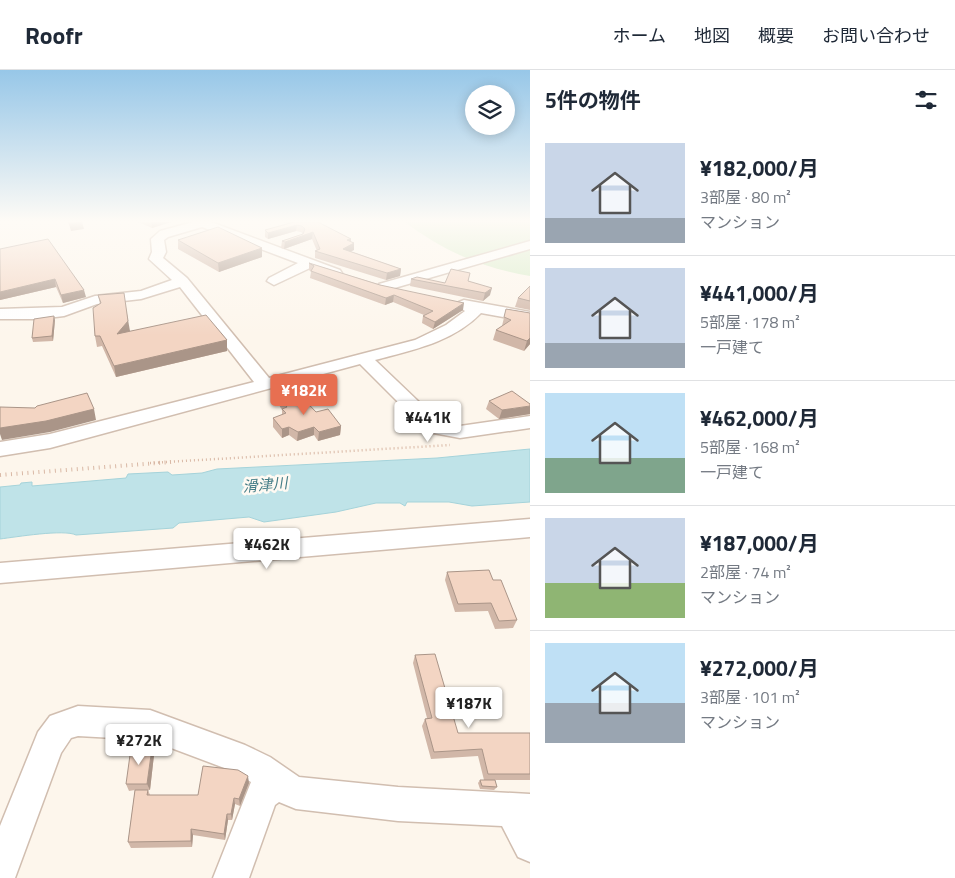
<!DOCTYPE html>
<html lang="ja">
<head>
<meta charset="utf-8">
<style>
	:root { --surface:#fff; --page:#f6f6f7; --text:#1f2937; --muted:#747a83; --line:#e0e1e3; --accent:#e76f51 }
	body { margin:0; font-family:"Titillium Web","Noto Sans JP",sans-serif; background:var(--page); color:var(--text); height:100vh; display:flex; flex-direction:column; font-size:19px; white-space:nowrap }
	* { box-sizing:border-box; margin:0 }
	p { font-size:16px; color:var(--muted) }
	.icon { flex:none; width:28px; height:28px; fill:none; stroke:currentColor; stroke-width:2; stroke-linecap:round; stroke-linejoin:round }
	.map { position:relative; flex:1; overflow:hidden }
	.panel { display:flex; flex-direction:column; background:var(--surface); width:425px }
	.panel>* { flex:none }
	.buttons { position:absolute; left:465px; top:15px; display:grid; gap:10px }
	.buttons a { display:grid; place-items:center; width:50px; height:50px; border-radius:50%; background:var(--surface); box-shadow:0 2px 12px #0003; font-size:25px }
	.price { position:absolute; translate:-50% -42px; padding:0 11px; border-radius:5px; background:#fff; color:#222; font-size:16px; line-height:32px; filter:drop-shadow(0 1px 2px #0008) }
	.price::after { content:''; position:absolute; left:50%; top:30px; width:15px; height:11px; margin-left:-8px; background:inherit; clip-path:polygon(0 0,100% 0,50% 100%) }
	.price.current { background:var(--accent); color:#fff }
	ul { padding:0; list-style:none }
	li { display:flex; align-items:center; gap:15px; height:125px; padding:0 15px }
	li+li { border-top:1px solid var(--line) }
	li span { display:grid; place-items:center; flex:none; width:140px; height:100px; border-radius:0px; color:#555 }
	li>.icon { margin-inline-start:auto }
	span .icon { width:60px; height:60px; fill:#fffc; stroke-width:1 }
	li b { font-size:21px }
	h2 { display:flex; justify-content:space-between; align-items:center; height:60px; padding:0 15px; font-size:21px }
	header { display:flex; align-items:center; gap:30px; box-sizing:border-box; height:70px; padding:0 25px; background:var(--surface); border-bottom:1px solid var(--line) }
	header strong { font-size:24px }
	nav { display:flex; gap:28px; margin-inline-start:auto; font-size:18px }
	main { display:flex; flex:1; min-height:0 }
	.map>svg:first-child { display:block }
	.green { fill:#d8ecc9 }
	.water { fill:#bfe3e8; stroke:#a5d3da }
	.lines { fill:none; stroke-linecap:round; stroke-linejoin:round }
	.minor-casing { stroke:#d1beb0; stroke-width:3 }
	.path-far1 { stroke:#d9b8a5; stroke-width:2.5; stroke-dasharray:1 3; stroke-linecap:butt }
	.path { stroke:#d9b8a5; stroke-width:4; stroke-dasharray:1 4.5; stroke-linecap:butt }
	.minor { fill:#fff; fill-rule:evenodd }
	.wall { fill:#d1b7a8 }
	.shaded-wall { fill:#aa9588 }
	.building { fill:#f3d5c3; stroke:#aa9588 }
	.labels { text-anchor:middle; stroke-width:5; stroke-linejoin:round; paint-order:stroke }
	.water-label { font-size:15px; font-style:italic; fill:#437c86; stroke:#fffaf3 }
</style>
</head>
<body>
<header>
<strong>Roofr</strong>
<nav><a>ホーム</a><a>地図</a><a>概要</a><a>お問い合わせ</a></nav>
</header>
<main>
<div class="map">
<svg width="530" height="808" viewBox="0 0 530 808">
	<rect width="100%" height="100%" fill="#fdf6ec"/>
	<path class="green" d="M405,152H530V206C482,198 443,181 405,152Z"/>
	<path class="water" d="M530,379V432L472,436L449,432H407L405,436L400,433H376L336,442L264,452L249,447L179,453L173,458L76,465C64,459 16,467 0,469V417L20,415L21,413L32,412V416L126,408L128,404L168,402L172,405L202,403L217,399L437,388Z"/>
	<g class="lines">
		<defs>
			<path id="minor" d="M193,152H211L340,200L342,203L335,207L310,198L274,215L267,211L269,208L298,193L202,157L168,167L164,170L166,182L163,188L187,208L269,308L415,270L446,255L465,241L456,235L459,232L464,230L530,242V252L481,243C453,272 413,280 375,290L441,353L460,356L530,346V358L460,368L428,362L360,294L50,378L0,386V372L50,364L254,312L180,217L141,229L97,234L64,246L39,249H0V239L62,237L95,226L141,221L172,210L149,189L152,182L151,169L160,161Z
				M530,171V179L384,221L377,217L379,214Z
				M530,449V467L0,513V493Z
				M78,636L150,640L245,675L270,687L299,707L398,717L530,724V792L518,787L502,756L398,751L296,739L279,732L275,735L249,808H213L251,712L227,699L150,670L78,666L71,668L61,683L15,808H0V756L38,662L50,646Z"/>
		</defs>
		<use href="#minor" class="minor-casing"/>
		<path class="path-far1" d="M150,393L450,375"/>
		<path class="path" d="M0,405L171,392"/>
		<use href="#minor" class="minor"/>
	</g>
	<path class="wall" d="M138,152H171L152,158Z
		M284,152H318L351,169V172L354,173V180L350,181L401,199L400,206L386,210L315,188V181H317L312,169L284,179L281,178L282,171L303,164L301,162L296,161L268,169L265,167V160L288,154Z
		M178,170L262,178V187L219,202L178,179Z
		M0,179L86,227L63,233L56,217L0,230Z
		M309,193L463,240L433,259L422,253L423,246L424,245L393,232L385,235L310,208L311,202L309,200Z
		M411,209L445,213L468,211L490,225L483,231L410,216Z
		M530,216V240L515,237L518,228Z
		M98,225L130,261V262L227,270V281L116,307L102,276L97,277L95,266L100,234Z
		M506,239L530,243V274L524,281L493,270L496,260L502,256Z
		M55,250L53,271L33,272L32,268Z
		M279,327L316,342L341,356L340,365L318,371L314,365L297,371L289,365L282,368L273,357V348L282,345V340L279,335Z
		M489,331L530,344L499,349L486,339Z
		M447,502L493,510L517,550L513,558L495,559L488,541L455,542L445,510Z
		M415,585L458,663H530V710H495L497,717L494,720L480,719L478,713L480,710H484L478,686L431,689L422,656L425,649L427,648L413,593Z
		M154,685L150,720H148L150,725H198L249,713L240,736L235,734L232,750H228L225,770L193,765L192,777L131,778L128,772L135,720L129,721L126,714Z"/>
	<path class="shaded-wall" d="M82,152L84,159L71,161L69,154Z
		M151,152H171L152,158Z
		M297,155L296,161L268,169V163Z
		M313,162L312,169L284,179L285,172Z
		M351,169L350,175L354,173V180L342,186L343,179L347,170Z
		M262,178V187L219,202L218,193Z
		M401,199L400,206L386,210L387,203Z
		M55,209L56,217L0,230V222Z
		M492,218L490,225L483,231L485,223Z
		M84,220L86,227L63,233L61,225Z
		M394,225L393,232L385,235L386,228Z
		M125,233L130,261L119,275L117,264Z
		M464,233L463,240L433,259L435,252Z
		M54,246L55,250L53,271L52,266Z
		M530,268V274L524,281L527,271Z
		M227,270V281L116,307L114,296Z
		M530,336V344L499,349L502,340Z
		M94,339L96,350L50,362L2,370L0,364V358Z
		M341,356L340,365L318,371L319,362Z
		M289,357V365L282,368V359Z
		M314,357V365L297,371L298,362Z
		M152,678L154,685L150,720L147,714Z
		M248,706L249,713L240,736L239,729Z
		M234,728L235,734L232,750L231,744Z
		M227,744L228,750L225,770L224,764Z
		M191,759L193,765L192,777L191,771Z"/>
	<path class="building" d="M69,152H82L69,154Z
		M294,152H318L351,169L347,170L354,173L343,179L401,199L387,203L315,181L320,179L313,162L285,172L282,171L303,164L305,159L302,156L297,155L268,163L265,160Z
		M218,157L262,178L218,193L178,170Z
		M48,169L84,220L61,225L55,209L0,222V179Z
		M309,193L380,215L464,233L435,252L423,246L433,241L394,225L386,228L311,201L314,196Z
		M451,199L470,203L468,211L492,218L485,223L411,209L417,207L445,213Z
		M530,216V231L518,228Z
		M124,223L128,251L117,264L206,245L227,270L114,296L100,266H95L93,238L101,233L98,225Z
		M506,239L530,243V268L527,271L496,260L511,250L504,247Z
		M54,246L52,266L32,268L34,249Z
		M512,321L530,334V336L502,340L489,331Z
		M297,322L316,342L328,339L341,356L319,362L314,357L298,362L289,357L282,359L273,348L286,343L282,339L287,337L279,327Z
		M87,323L94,339L46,351L0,358V337L35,338L37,336Z
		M489,500L493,510H501L517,550L499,551L491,533L458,534L447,502Z
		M435,584L458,663H530V704H488L482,679L434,682L425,649L432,648L415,585Z
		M131,678H152L147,714H126Z
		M203,696L238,700L248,706L239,729L234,728L231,744H227L224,764L191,759V771L128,772L135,720H148L147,725H198Z
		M480,710H495L497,717L482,716Z"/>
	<linearGradient id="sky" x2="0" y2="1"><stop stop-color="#97c7e8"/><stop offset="0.57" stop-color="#fefbf6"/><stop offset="1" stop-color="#fefbf6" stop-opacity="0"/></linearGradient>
	<rect width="530" height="265" fill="url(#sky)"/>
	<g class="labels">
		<g class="water-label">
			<text transform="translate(265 415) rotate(-5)" y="5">滑津川</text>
		</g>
	</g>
</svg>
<div class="buttons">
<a><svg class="icon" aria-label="layers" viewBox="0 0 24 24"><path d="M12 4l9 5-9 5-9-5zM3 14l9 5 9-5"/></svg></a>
</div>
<b class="price current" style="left:304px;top:346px">¥182K</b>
<b class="price" style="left:428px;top:373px">¥441K</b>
<b class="price" style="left:267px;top:500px">¥462K</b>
<b class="price" style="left:469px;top:659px">¥187K</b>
<b class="price" style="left:139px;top:696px">¥272K</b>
</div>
<section class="panel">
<h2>5件の物件<svg class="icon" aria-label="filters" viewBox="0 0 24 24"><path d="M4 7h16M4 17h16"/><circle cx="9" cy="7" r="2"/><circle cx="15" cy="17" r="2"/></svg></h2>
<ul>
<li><span style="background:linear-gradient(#c9d6e8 75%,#9aa5b1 0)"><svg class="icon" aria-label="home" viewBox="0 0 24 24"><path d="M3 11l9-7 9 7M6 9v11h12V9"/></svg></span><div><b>¥182,000/月</b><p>3部屋 · 80 m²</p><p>マンション</p></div></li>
<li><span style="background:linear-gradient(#c9d6e8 75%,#9aa5b1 0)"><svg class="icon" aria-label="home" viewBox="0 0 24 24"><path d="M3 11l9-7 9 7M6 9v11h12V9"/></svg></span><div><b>¥441,000/月</b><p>5部屋 · 178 m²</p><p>一戸建て</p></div></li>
<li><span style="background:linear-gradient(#bfe0f5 65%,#7fa58c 0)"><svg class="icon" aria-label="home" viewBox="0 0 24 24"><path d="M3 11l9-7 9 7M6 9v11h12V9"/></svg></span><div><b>¥462,000/月</b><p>5部屋 · 168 m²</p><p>一戸建て</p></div></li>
<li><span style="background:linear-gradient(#c9d6e8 65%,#8fb573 0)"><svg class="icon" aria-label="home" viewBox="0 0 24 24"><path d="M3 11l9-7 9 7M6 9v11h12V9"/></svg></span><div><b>¥187,000/月</b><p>2部屋 · 74 m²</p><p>マンション</p></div></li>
<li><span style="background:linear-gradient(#bfe0f5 60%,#9aa5b1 0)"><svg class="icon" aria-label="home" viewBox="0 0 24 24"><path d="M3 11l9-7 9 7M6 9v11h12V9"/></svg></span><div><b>¥272,000/月</b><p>3部屋 · 101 m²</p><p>マンション</p></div></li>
</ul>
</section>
</main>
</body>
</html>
